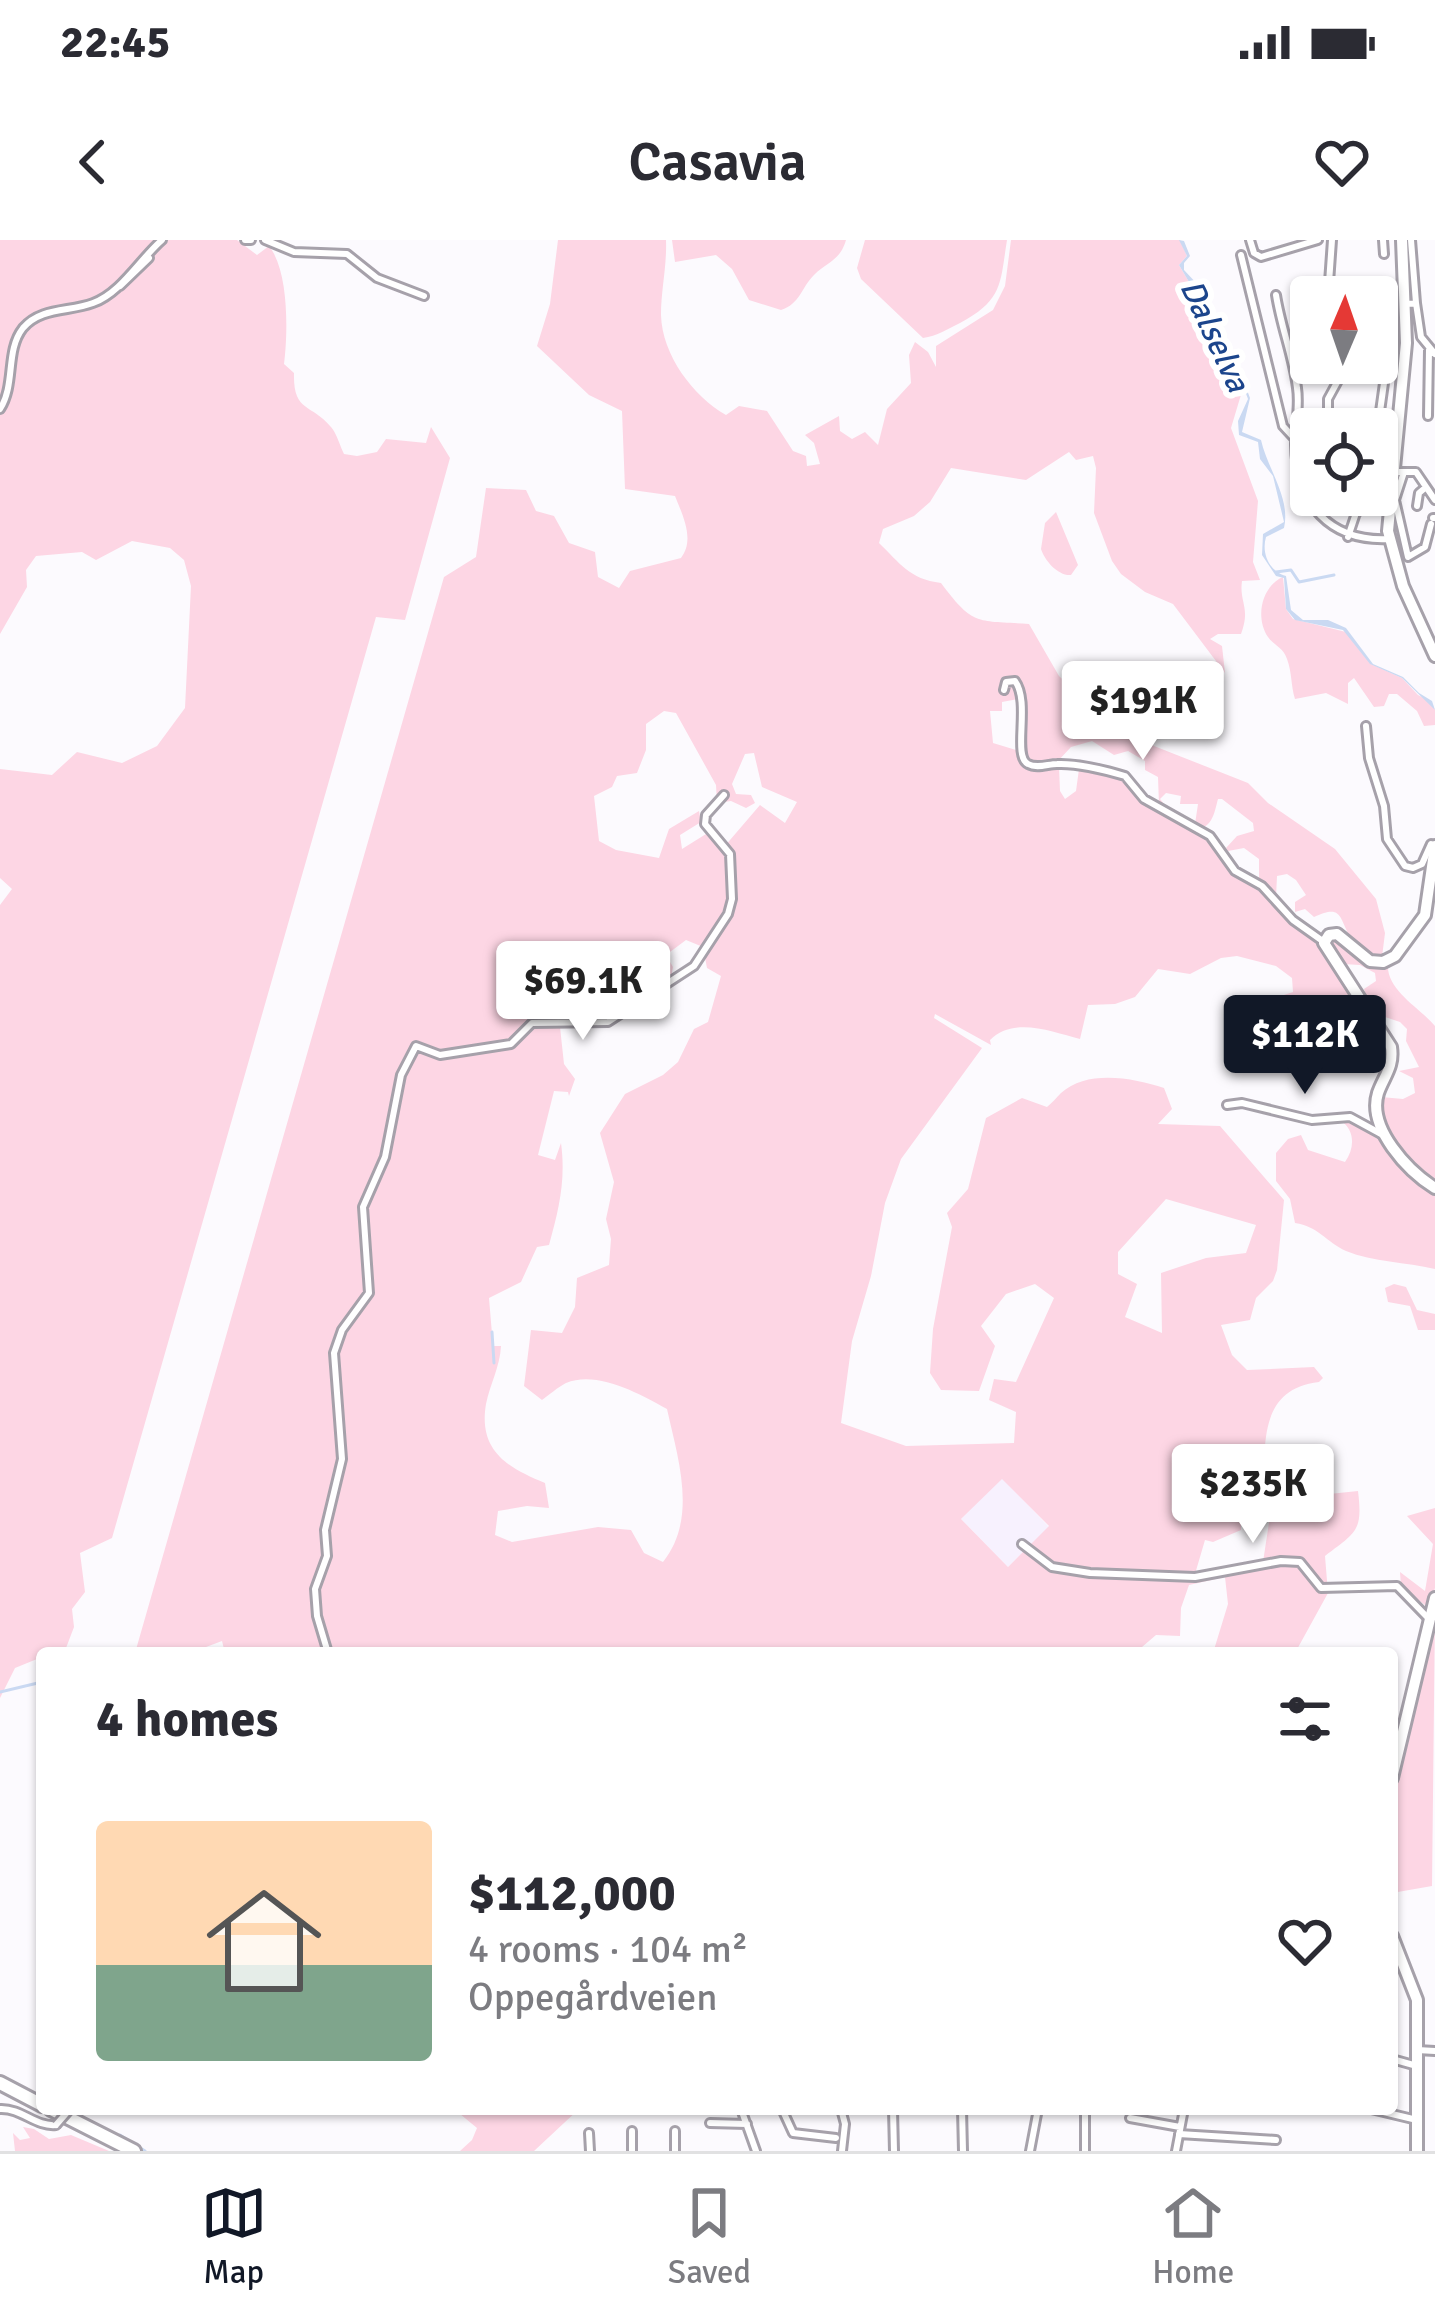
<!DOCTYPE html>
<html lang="en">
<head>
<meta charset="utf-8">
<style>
	:root { --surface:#fff; --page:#f7f7f7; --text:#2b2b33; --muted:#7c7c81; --line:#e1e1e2; --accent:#111827 }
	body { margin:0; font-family:Signika,sans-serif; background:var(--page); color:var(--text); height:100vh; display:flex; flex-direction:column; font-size:45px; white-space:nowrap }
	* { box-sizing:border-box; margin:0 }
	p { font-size:39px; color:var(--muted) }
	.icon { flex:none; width:66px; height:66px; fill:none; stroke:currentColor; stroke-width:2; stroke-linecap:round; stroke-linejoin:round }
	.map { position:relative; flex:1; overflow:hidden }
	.details { position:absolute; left:36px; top:1407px; width:1362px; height:468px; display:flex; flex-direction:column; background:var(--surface); border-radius:12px; box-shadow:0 3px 9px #0004 }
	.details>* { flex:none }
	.needle { width:78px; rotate:2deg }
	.controls { position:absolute; left:1290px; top:36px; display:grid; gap:24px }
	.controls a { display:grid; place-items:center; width:108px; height:108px; border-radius:12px; background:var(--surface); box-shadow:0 3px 9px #0004; font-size:60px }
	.price { position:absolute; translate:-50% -102px; padding:0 27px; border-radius:12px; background:#fff; color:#222; font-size:39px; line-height:78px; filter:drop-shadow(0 3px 6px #0008) }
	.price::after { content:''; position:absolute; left:50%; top:72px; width:36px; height:27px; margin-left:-18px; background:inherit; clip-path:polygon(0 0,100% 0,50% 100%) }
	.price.on { background:var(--accent); color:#fff }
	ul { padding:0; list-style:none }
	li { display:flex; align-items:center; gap:36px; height:300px; padding:0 60px }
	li+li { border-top:3px solid var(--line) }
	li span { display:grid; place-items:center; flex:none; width:336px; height:240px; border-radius:12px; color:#555 }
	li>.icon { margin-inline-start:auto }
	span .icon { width:144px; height:144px; fill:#fffc; stroke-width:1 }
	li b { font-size:51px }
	h2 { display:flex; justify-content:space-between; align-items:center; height:144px; padding:0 60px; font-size:51px }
	.status { display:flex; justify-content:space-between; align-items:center; height:84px; padding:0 60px; background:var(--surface); direction:ltr }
	.status svg { height:33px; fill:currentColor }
	header { display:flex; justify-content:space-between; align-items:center; height:156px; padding:0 60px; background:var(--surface); font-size:54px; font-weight:600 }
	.dock { display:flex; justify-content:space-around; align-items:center; height:168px; border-top:3px solid var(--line); background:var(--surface); font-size:33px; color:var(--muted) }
	.dock a { display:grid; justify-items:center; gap:6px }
	.dock .on { color:var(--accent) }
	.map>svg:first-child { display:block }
	.built { fill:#f7f1fe }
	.green { fill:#fdd6e4; fill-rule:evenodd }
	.water { fill:#cad9f2 }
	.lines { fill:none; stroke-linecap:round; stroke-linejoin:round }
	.stream { stroke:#cad9f2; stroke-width:3 }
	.street-casing { stroke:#a6a1aa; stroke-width:12 }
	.secondary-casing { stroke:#a6a1aa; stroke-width:16 }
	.primary-casing { stroke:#a6a1aa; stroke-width:18 }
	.street { stroke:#fff; stroke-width:6 }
	.secondary { stroke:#fff; stroke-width:10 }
	.primary { stroke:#fff; stroke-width:12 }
	.street-bridge-casing { stroke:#a6a1aa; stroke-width:12; stroke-linecap:butt }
	.street-bridge { stroke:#fff; stroke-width:6 }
	.labels { text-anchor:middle; stroke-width:12; stroke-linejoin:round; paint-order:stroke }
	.water-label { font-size:33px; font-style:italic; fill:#1c458c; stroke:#fff }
</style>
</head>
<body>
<div class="status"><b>22:45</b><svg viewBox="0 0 49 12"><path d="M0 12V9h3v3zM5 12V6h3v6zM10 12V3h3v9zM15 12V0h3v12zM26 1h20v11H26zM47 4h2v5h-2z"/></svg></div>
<header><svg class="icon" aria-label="back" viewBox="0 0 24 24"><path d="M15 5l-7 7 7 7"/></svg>Casavia<svg class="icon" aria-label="heart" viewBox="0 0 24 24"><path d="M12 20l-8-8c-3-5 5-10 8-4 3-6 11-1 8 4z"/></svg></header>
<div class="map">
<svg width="1435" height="1911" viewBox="0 0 1435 1911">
	<rect width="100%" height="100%" fill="#fcfafe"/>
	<path class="built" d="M1002,1238L1049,1287L1008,1327L961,1279Z"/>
	<path class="green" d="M0,0H237L257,15L269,6C289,31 288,93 284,124L294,133C293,173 311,163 331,187C337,194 340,206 344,214L357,216L377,212L386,199L426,203L431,187L450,218L405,380L376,377L112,1298L80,1313L85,1352L72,1369L74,1387L66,1408L42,1413V1417L15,1428L0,1458V665L12,649L0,638V529L52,535L77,512L122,523L157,506L185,468L191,346L184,320L170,308L132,301L96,320L82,312L36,316L26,330L27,347L0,394Z
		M558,0H666C667,26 661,50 661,75C662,115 693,156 726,175L739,166L767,171L793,211L806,216L807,226L820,224L814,203L805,195L839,176L840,191L852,199L865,192L878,205L887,169L911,143L909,115L915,102L928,112L936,127V106L993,70L1005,46L1011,0H1180L1187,16L1179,25L1230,111L1243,148L1231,188L1258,261L1253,322L1260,340L1242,341C1239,363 1251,367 1241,394H1218L1210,399L1222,406L1225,433L1173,364L1145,352L1121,334L1112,321L1094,273L1096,228L1093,216L1076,220L1069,212L1026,240L951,228L930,262L914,276L883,289L879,303C900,323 909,339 941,343C974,387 976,380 1029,384L1059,436L1077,453L1095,481L1130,484L1154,506L1248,543L1268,563L1335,609L1376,659L1385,693L1382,717L1373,719C1366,713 1355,705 1350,697C1339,677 1342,664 1314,677L1305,669L1295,672V662L1306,655L1296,640L1287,634L1277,636L1276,657L1259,638V619L1244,608L1228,611L1226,608L1237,596L1254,591L1253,583L1222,559H1218C1215,570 1213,585 1201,588L1195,584L1198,564H1180L1181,556L1166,553L1160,559L1169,570L1159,565L1158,537L1145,530V521L1128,511L1114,515L1092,501L1071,507L1058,521L1032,522L1021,510L1024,458L1002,462V471H990L993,503L1016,510L1029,528L1059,527L1060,551L1065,559L1076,551L1079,529L1121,536L1137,558L1207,596L1236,636L1263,648L1289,678L1321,704L1385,809L1363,807L1316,815L1284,779L1266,781L1258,768L1262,762L1293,752L1292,738L1276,726L1237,716L1221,718L1190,734L1158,729L1135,757L1115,764L1088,765L1080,799C1052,792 1014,776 990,800L991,805L935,774L934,778L982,808L901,919L885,963L871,1036L852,1101L841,1183L906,1206L1014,1203L1016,1172L989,1160L994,1139L1016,1142L1054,1058L1035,1044L1006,1054L981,1086L995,1106L979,1151L941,1150L930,1133L933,1089L952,987L947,973L968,949L986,878L1022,858L1047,867C1052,863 1056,858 1061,853C1087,829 1134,838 1164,848L1172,869L1158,884L1220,886L1284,960L1277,1030L1273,1041L1256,1058L1250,1080L1221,1085L1232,1115L1247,1130L1314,1127L1323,1138L1319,1142C1258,1149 1265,1205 1264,1254L1272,1260L1358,1251C1363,1292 1356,1292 1325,1316L1328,1353L1295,1413H1213L1228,1364L1225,1337L1189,1345L1181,1368L1180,1396L1156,1395L1135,1413H225L222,1401L190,1413H135L444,337L476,317L486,248L526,250L536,271L554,276L569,303L595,312L598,337L619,348L630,331L681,318C695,300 683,276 675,256L625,249L622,171L589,155L537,106L550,64ZM664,471L676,473L716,545L717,563L731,561L746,568L755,563L751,555L736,554L732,544L745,514L754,513L762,547L797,562L785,583L760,565L724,607L706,594L682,609L680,595L701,582L699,571L669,589L659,618L616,610L599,601L594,556L612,547L617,536L637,533L646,510V484ZM686,700L703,707L707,728L721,736L708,782L694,789L678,822L663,835L625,854L600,893L614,942L606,979L611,999L609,1025L577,1038L575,1067L562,1093L531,1090L524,1146L542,1160C549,1155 558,1147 566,1143C597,1130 640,1154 667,1169C678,1219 698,1278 663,1322L644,1313L631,1290L598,1287L512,1302L495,1295L498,1271L527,1266L549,1268L545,1243C508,1228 478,1211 486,1164C490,1144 500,1127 501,1106H493L489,1058L521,1042L537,1007L549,1005C559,969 566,940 561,903L555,920L538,915L554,851L568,852L569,856L575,839L564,824L560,787C585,768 580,751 605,735C629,748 646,747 671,737L673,727L666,715ZM1166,959L1256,985L1246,1013L1206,1018L1161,1033L1162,1093L1125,1077L1137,1044L1118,1034V1012ZM1002,1239L1049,1286L1008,1327L961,1279ZM1262,1257L1272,1263L1263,1322L1195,1334L1205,1300L1213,1302L1241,1290V1280L1217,1273L1218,1258Z
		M672,0H846C840,21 828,21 814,35C801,48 800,64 781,70L749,60L732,29L716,15L675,22Z
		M865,0H1007C1000,44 1003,60 960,83C948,89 937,96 923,98L861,39L857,28Z
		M1056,272L1078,325L1071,335C1058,336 1045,321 1041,309L1045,283Z
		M1283,337L1286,369L1293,379L1346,392L1371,424L1402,438L1418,455L1430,461L1435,470V485L1424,486L1417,471L1397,454H1389L1384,466L1374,467L1354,438L1348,443V464L1326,453L1295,459C1291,447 1292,432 1287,419C1283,407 1274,406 1268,397C1254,376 1263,345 1283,337Z
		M1330,700C1355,709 1359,722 1388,724C1386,750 1419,767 1435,786V943C1408,924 1379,892 1381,857L1403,859L1415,853L1413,838L1399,831L1419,827L1406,801L1407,789L1400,782L1370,772L1364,749L1376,741L1375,733L1360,725L1343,724L1328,708Z
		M1351,880C1386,896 1402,932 1435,952V1029C1406,1022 1373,1022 1346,1011C1326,1002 1318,986 1295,983L1290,959L1276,941V913L1288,899L1301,895L1308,910L1345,922C1355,908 1355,890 1341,881Z
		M1394,1044L1406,1047L1417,1070L1435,1074V1090H1418L1410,1066L1388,1062L1385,1048Z
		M1435,1268V1348L1429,1368L1401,1347L1400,1332L1425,1351L1433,1304L1407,1276Z
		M1435,1374L1432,1646L1392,1653V1557Z
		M454,1869H579L534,1911H460L472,1900L477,1888Z
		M23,1887L34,1889L49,1899L71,1895L109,1911H15L13,1893L20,1900L30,1898Z"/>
	<path class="water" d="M1179,0L1184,1L1190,16L1184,23V30L1199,46L1231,108L1250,158L1242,192L1261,200C1267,228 1291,258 1284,288L1266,297C1261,314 1270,332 1286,336L1291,370L1303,380H1328L1346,388L1373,424L1403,437L1419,453L1432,461L1435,470L1402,438L1370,424L1343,390L1295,380L1286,369L1284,338L1276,336L1262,315L1263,294L1284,282L1273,236L1260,219L1258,202L1239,195L1238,181L1248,159L1231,113L1179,25L1187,16Z"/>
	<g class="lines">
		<path class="stream" d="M1276,332L1291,330L1299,342L1334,335
			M492,1092L494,1123
			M0,1452L42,1442
			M120,1895L145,1911"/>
		<defs>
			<path id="street" d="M245,0H251
				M265,0L294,12L347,14L377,38L424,56
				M1250,0L1254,13L1261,17L1318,0
				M1383,0L1384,14
				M1411,0L1416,63
				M1241,15L1283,186L1295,199
				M120,46L149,18
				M1276,55C1281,87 1293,116 1297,148C1300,167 1295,186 1295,205C1296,264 1330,302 1389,299
				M1328,57L1332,0
				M1406,64L1416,63L1421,97L1435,114
				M0,169C16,144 5,111 23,88C41,67 69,72 93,63C121,53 140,19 162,0
				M1428,176L1429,110
				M1328,187V159L1340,137L1337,123
				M1377,193L1384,143
				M1377,202L1397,203
				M1393,232H1416L1435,260
				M1404,232L1395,260L1408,317L1425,307L1431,284
				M1336,255L1356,274
				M1417,266L1419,253L1425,248
				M1433,278H1435
				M1348,297L1362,255
				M1004,450L1006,442L1015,441C1031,463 1012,516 1028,524C1037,529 1048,524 1057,524C1078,523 1105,530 1125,536L1144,559L1210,596L1235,631L1262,646L1293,680L1324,702
				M1366,486L1369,518L1384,566L1387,599L1405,626L1413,628L1422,624L1431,604
				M1227,865L1242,863L1312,880L1350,877L1383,895
				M1022,1304L1052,1327L1090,1333L1195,1337L1281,1321L1300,1322L1321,1348L1397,1346L1428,1378
				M328,1413L317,1376L315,1349L327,1316L325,1290L342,1219L334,1113L342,1090L369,1053L363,967L385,917L401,835L416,806L440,815L511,804L532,783L608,782L694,726L728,674L732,659L730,614L705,584L706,575L724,555
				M1417,1810L1435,1811
				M1392,1819L1417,1826
				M0,1869C22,1868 35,1887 56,1885
				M741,1869L756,1911
				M782,1869L793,1893L836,1898
				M841,1869L845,1884L842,1911
				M893,1869L894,1911
				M962,1869L963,1911
				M1085,1869V1911
				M1371,1869L1417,1880
				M1130,1878L1180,1887
				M710,1883L747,1884
				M632,1891V1911
				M675,1891V1911
				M589,1893L590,1911
				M1179,1894L1276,1900
				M1030,1911L1038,1869
				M1176,1911L1184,1869"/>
			<path id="secondary" d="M1402,0L1406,103L1388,291L1403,346L1435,416
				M1435,606L1425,675L1395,716L1383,722L1370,721L1337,694L1329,695L1324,703L1391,807C1394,827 1384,836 1378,853C1367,888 1408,931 1435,948
				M1392,1538L1435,1358
				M1392,1696L1417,1760V1911"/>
			<path id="primary" d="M0,1843L42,1865
				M51,1869L134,1911"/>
		</defs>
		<use href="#street" class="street-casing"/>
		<use href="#secondary" class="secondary-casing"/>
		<use href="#primary" class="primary-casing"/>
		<use href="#street" class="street"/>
		<use href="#secondary" class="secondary"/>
		<use href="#primary" class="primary"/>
		<defs>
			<path id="street-bridge" d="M56,1885L70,1869"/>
		</defs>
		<use href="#street-bridge" class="street-bridge-casing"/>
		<use href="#street-bridge" class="street-bridge"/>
	</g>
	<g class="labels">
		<g class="water-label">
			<text transform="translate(1216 95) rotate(65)" y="12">Dalselva</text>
		</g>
	</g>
</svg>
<div class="controls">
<a><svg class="needle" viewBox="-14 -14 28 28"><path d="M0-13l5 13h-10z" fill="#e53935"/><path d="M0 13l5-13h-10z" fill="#7c7c81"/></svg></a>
<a><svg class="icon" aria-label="locate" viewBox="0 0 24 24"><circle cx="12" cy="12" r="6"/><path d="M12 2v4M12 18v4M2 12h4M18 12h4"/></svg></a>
</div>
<b class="price" style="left:1143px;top:523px">$191K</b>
<b class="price" style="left:583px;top:803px">$69.1K</b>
<b class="price on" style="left:1305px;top:857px">$112K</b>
<b class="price" style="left:1253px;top:1306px">$235K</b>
<section class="details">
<h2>4 homes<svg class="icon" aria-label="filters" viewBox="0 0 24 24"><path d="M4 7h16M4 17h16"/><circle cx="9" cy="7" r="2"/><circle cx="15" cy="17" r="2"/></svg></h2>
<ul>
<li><span style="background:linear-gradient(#ffd9b3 60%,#7fa58c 0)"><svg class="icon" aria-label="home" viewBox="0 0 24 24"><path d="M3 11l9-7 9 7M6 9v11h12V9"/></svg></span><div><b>$112,000</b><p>4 rooms · 104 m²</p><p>Oppegårdveien</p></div><svg class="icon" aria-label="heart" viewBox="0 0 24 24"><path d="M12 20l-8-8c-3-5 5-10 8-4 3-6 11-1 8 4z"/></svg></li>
</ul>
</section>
</div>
<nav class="dock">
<a class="on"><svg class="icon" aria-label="map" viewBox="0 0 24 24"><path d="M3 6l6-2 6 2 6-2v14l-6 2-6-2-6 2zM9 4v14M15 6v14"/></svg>Map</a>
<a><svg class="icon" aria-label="saved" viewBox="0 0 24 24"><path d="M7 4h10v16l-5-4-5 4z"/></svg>Saved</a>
<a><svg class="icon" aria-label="home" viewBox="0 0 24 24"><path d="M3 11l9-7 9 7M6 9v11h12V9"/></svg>Home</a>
</nav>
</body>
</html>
